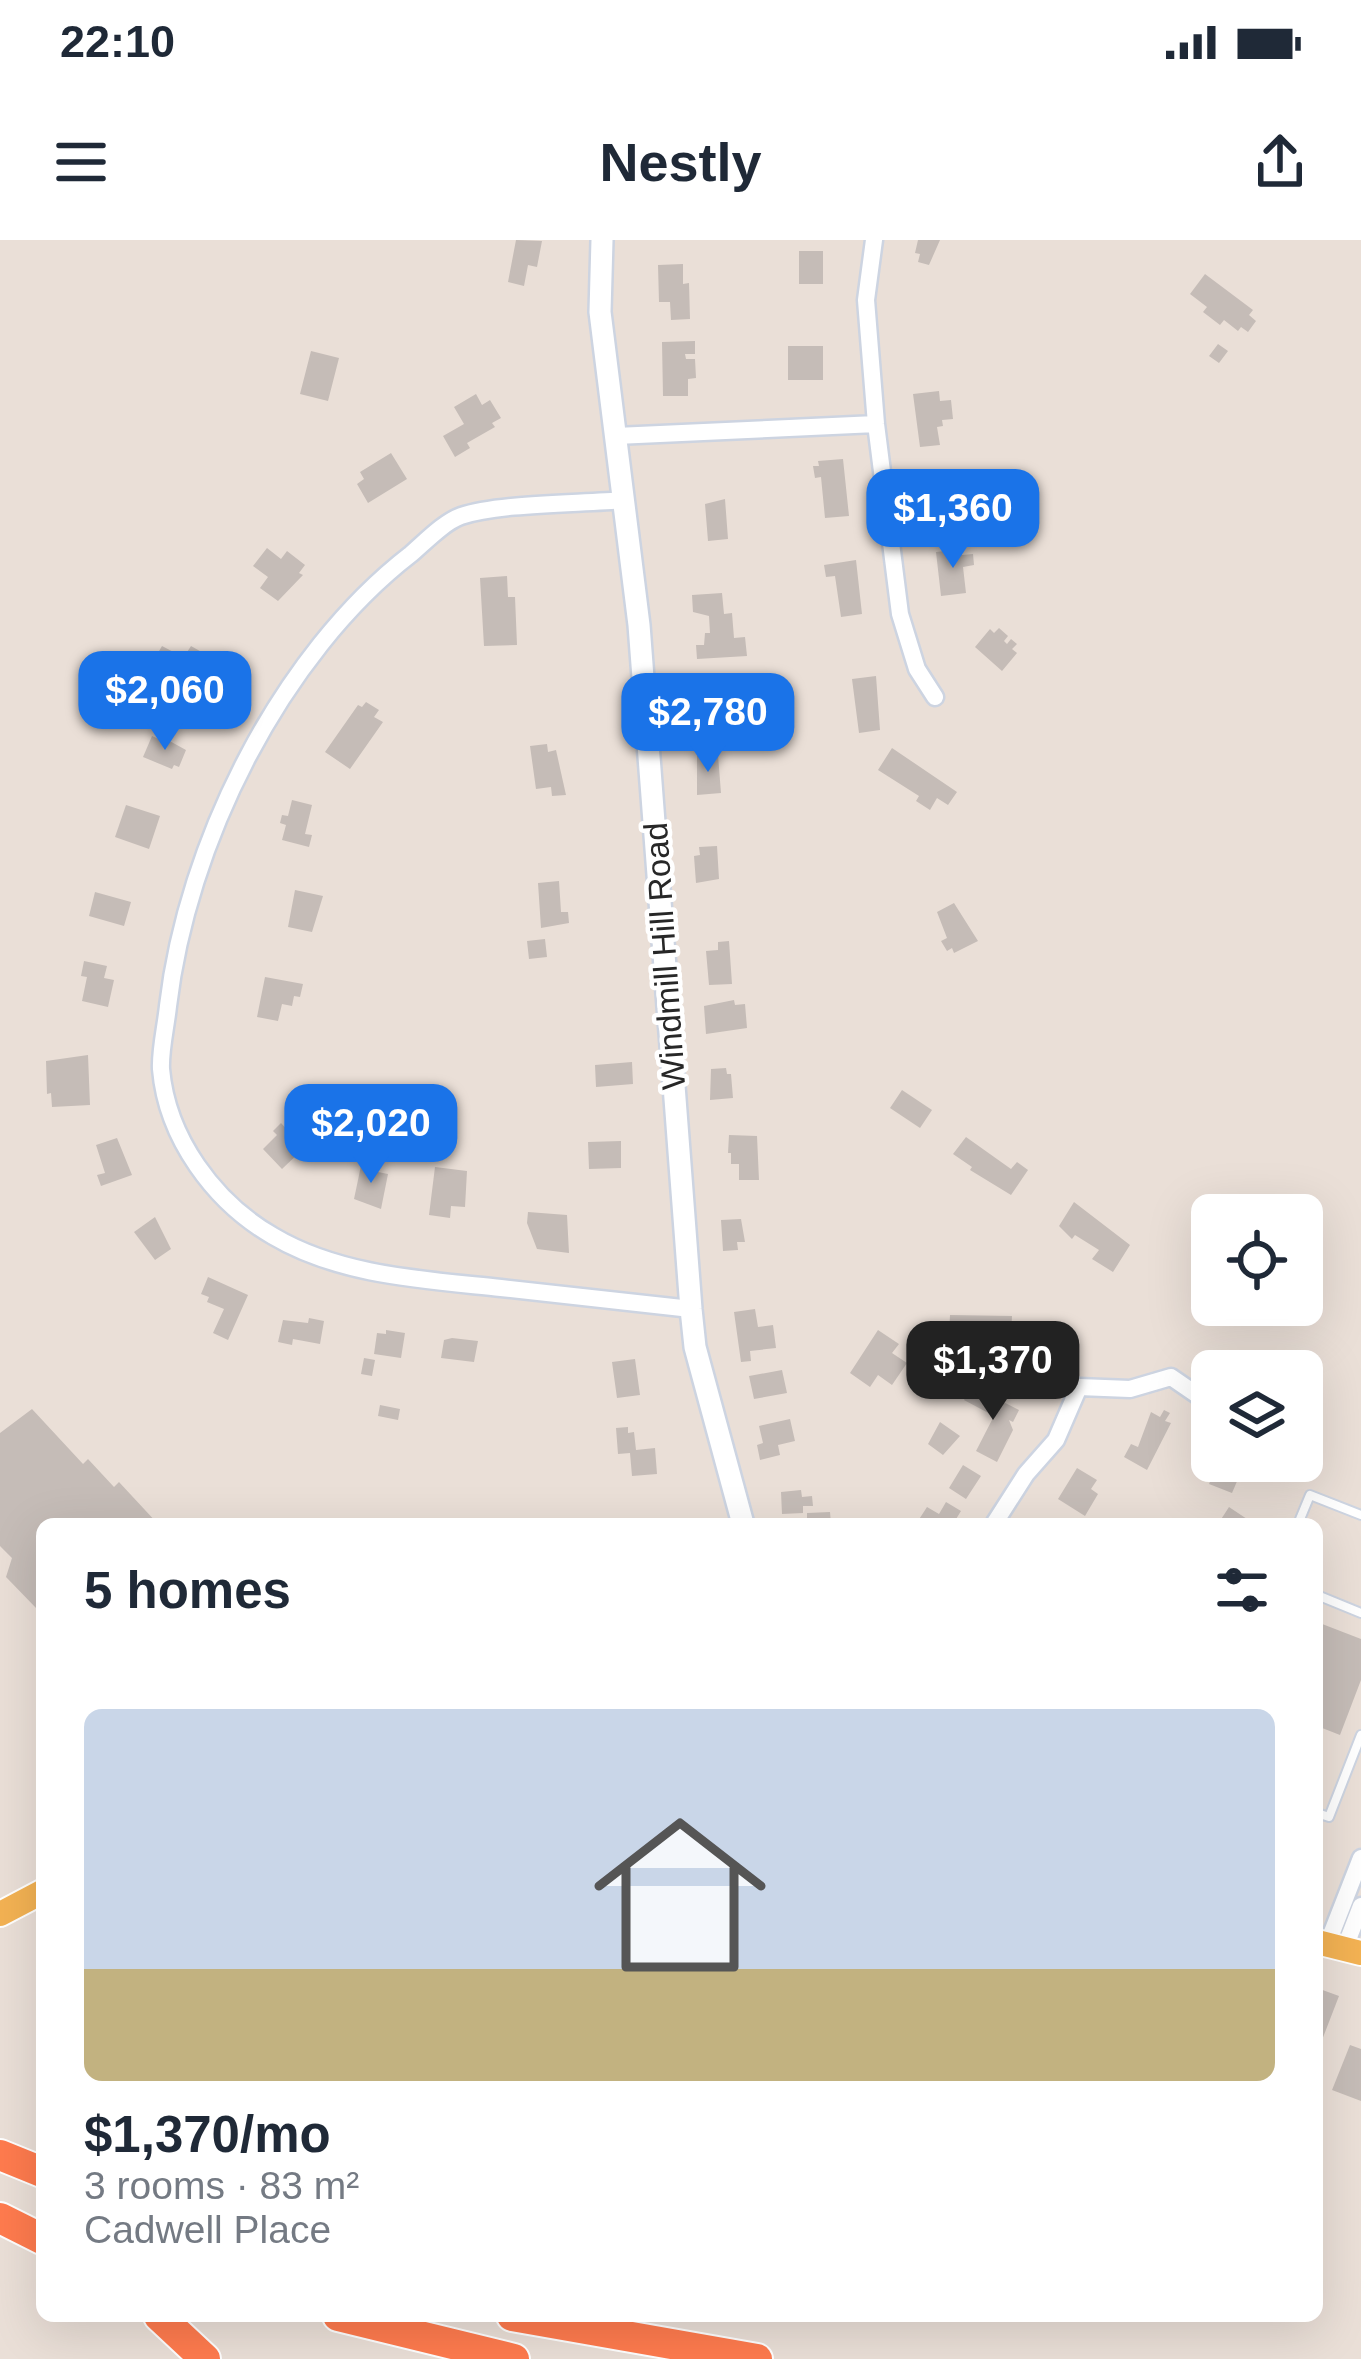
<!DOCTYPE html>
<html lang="en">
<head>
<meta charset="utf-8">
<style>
	:root { --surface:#fff; --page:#f2f2f3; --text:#1f2937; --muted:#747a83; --line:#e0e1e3; --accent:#1a73e8 }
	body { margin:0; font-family:Helvetica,sans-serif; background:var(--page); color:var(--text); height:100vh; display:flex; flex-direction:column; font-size:45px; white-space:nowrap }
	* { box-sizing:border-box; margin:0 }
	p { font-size:39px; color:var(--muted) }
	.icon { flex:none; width:66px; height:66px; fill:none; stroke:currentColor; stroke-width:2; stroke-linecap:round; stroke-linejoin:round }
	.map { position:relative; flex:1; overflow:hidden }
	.sheet { position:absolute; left:36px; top:1278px; width:1287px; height:804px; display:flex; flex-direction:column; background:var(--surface); border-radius:18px; box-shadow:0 12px 48px #0002 }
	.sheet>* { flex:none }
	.controls { position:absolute; left:1191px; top:954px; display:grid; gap:24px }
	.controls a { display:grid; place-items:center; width:132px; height:132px; border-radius:18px; background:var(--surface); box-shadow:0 12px 48px #0002; font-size:60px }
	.price { position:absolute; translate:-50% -102px; padding:0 27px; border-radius:24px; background:var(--accent); color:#fff; font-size:39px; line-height:78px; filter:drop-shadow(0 3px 6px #0008) }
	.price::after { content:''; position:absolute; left:50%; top:72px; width:36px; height:27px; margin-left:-18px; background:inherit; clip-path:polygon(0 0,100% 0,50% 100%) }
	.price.active { background:#222; color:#fff }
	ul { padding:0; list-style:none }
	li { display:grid; align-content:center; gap:24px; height:636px; padding:0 48px }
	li+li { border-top:3px solid var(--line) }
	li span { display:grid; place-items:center; height:372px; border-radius:18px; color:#555 }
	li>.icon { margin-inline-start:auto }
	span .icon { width:216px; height:216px; fill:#fffc; stroke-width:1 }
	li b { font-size:51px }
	h2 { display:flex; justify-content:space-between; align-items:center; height:144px; padding:0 48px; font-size:51px }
	.status { display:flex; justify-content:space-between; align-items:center; height:84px; padding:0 60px; background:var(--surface); direction:ltr }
	.status svg { height:33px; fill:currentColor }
	header { display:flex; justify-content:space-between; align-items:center; height:156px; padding:0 48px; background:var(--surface); font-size:54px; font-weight:700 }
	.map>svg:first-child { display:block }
	.building { fill:#c5bcb7 }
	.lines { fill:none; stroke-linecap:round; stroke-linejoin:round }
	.service-casing { stroke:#cdd4e1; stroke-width:12 }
	.minor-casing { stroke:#cdd4e1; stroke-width:21 }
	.tertiary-casing { stroke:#cdd4e1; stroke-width:26 }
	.primary-casing { stroke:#fff; stroke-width:28 }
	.motorway-casing { stroke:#fff; stroke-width:34 }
	.service { stroke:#fff; stroke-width:8 }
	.minor { stroke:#fff; stroke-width:16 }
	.tertiary { stroke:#fff; stroke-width:21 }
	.primary { stroke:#f3b253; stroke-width:24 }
	.motorway { stroke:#ff7b4e; stroke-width:30 }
	.labels { text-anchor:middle; stroke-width:9; stroke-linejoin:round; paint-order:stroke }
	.street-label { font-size:33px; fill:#272727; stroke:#fff }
</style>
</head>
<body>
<div class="status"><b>22:10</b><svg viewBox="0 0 49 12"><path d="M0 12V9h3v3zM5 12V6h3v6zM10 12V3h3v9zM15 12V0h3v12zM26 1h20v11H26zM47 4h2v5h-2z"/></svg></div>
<header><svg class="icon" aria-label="menu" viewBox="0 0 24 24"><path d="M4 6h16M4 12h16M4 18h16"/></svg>Nestly<svg class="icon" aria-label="share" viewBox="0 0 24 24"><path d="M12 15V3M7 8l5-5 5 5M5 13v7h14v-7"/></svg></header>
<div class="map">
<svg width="1361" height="2119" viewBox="0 0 1361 2119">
	<rect width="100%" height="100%" fill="#eadfd7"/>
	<path class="building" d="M516,0L542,1L537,27L528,25L524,46L508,42Z
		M918,0H940L929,25L918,22L920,14L915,13Z
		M799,11H823V44H799Z
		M683,24V44L689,43L690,79L671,80L670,62H659L658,25Z
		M1205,34L1253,70L1249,75L1256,81L1248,92L1241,87L1238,91L1224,80L1220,85L1203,72L1207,67L1190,54Z
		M695,101V114H685L686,119H695L696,138L688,139V156H663L662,102Z
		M1218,104L1228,111L1219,123L1209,116Z
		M788,106H823V140H788Z
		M311,111L339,118L328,161L300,154Z
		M939,151L940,161L951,160L953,179L942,180L943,186L937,187L940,205L920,207L913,154Z
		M476,154L482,165L490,160L501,178L492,183L495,187L467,203L470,208L455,217L443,196L464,184L454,167Z
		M391,213L407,239L368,263L357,244L364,239L360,232Z
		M843,219L849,276L825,278L821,237L815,238L813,226H819L818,221Z
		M948,229L951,248L962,247L964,259L952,261L955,285L932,288L925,233Z
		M725,259L728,299L708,301L705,264Z
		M267,308L281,319L287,311L305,325L299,333L303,335L278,361L260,348L268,337L253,326Z
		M961,309L962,315L973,314L974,325L963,327L966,353L941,356L936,312Z
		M856,320L862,374L841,377L835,336L826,337L824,325Z
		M507,336L508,357H515L517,405L484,406L480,338Z
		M722,353L724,374L732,373L734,398L745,397L747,416L697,419L696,405H704L705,393H710L709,376L693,372L692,355Z
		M999,388L1008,396L1004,401L1007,404L1011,399L1017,404L1012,409L1017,413L1002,431L975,407L990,389L994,393Z
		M162,406L183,417L170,440L149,428Z
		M191,406L228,427L223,444L219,442L214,449L193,437L199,429L182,420Z
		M876,436L880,490L859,493L852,439Z
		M725,444L727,465L739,464L741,482L706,486L702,447Z
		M366,462L379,470L374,477L383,482L350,529L325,512L358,465L362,467Z
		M152,496L165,502L166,499L186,510L179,527L174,525L172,529L143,517Z
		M547,504L548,512L556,510L566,555L552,556L551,547L536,549L530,506Z
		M892,508L957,552L948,565L937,558L930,570L916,561L919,556L878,530Z
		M718,515L721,553L697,555V516Z
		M292,560L312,565L305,594L312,595L309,607L282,600L286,585L280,583L282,575L288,576Z
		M126,565L160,576L149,609L115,597Z
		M717,606L719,639L696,643L694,616L700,615L699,607Z
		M559,641L561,672H568L569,683L541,688L538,643Z
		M295,650L323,656L312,692L288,687Z
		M95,652L131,662L124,686L89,676Z
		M954,663L978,701L954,713L952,708L947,711L941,701L947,698L937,672Z
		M545,699L547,717L529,719L527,701Z
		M729,701L732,744L709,745L706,711L718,710V702Z
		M84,721L107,726L104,738L114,740L108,767L82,761L87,737L81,736Z
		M265,737L303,744L300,757L294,756L292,766L282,764L278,781L257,777Z
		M734,760L735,765L745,764L747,788L706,794L704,766Z
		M88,815L90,865L52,867L51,853L47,854L46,821Z
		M632,822L633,844L596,847L595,825Z
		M726,828L727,834H731L733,858L710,860L711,829Z
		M902,850L932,870L920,888L890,868Z
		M281,883L304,908L282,929L263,909L277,895L273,891Z
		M729,895L757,896L759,940H739V924H731V913H728Z
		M966,897L1011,929L1017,922L1028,930L1011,955L970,930L972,927L953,914Z
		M117,898L132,935L101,946L97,935L105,933L96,905Z
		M621,901V928L589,929L588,902Z
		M362,921L374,923L373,931L388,934L381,969L354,959Z
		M435,927L467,931L465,967L451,966L450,978L429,975Z
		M1074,962L1130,1005L1113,1032L1092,1019L1099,1010L1075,995L1072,999L1059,986Z
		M528,972L567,975L569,1013L537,1009L527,983Z
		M155,977L171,1009L155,1020L134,992Z
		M741,979L745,1002H737L738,1010L723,1011L721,980Z
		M208,1037L248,1055L228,1100L213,1093L224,1069L207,1062L209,1057L201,1054Z
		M755,1069L758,1087L773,1085L776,1108L750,1111L751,1121L741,1122L734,1072Z
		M950,1075L1012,1076L1011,1096L949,1095Z
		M309,1078L324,1081L320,1104L293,1099L292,1105L278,1102L283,1080L308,1083Z
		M386,1090L405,1093L401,1118L374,1114L377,1093L386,1094Z
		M878,1090L899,1104L892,1113L907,1123L892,1145L878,1135L870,1147L850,1133Z
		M452,1098L478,1101L474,1122L441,1118L444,1100Z
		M364,1118L375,1120L372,1136L361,1134Z
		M635,1119L640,1155L617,1158L612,1122Z
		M782,1130L787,1153L754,1159L749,1136Z
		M972,1146L1019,1170L1013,1182L1009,1180L1013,1190L997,1222L976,1211L994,1176L964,1160Z
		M380,1165L400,1169L398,1180L378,1176Z
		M32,1169L83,1224L88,1219L114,1247L119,1242L158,1284H42V1364L37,1369L6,1337L12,1318L0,1306V1193Z
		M1164,1170L1170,1173L1165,1181L1171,1183L1147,1230L1124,1217L1131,1204L1138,1207L1151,1172L1160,1177Z
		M790,1179L795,1201L778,1205L780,1215L760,1220L757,1205L763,1203L759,1186Z
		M940,1182L960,1196L943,1215L928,1204Z
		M628,1187V1193L634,1192L636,1210L655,1208L657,1234L632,1236L630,1213L618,1214L616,1188Z
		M1219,1221L1244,1225L1232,1253L1209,1244Z
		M963,1225L981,1236L966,1259L949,1248Z
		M1077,1228L1097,1240L1091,1249L1098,1254L1085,1276L1058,1259Z
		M801,1250L802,1257L812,1256L813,1266H803V1273L782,1274L781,1252Z
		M946,1262L961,1271L953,1284H916L927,1267L939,1274Z
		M1229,1267L1250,1281L1249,1284H1218Z
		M830,1272L831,1284H807V1273Z
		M1317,1382L1361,1399V1440L1340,1495L1317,1486Z
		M1317,1748L1339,1756L1317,1813Z
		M1350,1805L1361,1809V1861L1332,1850Z"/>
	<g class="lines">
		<defs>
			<path id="service" d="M1298,1284L1310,1255L1361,1275
				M1317,1355L1361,1373
				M1317,1573L1329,1577L1361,1495"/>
			<path id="minor" d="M874,0L866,60L876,184L900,374L917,429L935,457
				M616,196L876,184
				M624,260C580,264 500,263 461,276C444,282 425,302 411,314C280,415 187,604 168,766C166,786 160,810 161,829C167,898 214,962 273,996C340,1036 426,1040 501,1048C564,1055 627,1062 691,1069
				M994,1284L1026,1234L1056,1200L1079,1147L1130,1149L1171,1137L1203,1159L1211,1198
				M1327,1705L1361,1618
				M1344,1710L1361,1666"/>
			<path id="tertiary" d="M602,0L600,72L639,385L691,1069L695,1107L743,1284"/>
			<path id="primary" d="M0,1674L42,1652
				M1317,1702L1361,1713"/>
			<path id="motorway" d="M0,1915L42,1932
				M0,1978L42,1999
				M159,2076L205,2119
				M338,2076L514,2119
				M512,2076L757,2119"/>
		</defs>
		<use href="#service" class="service-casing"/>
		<use href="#minor" class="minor-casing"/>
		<use href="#tertiary" class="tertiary-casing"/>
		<use href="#primary" class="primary-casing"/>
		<use href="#motorway" class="motorway-casing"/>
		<use href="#service" class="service"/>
		<use href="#minor" class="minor"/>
		<use href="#tertiary" class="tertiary"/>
		<use href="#primary" class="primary"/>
		<use href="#motorway" class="motorway"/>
	</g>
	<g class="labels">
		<g class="street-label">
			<text transform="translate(664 716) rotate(-94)" y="12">Windmill Hill Road</text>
		</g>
	</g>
</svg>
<div class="controls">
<a><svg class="icon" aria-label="locate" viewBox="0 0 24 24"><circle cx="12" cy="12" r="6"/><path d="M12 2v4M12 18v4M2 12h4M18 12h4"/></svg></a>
<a><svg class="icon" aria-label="layers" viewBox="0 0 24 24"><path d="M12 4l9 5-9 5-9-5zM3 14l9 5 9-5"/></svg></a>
</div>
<b class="price" style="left:953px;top:331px">$1,360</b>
<b class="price" style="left:165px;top:513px">$2,060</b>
<b class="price" style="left:708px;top:535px">$2,780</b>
<b class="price" style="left:371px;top:946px">$2,020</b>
<b class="price active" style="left:993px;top:1183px">$1,370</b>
<section class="sheet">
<h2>5 homes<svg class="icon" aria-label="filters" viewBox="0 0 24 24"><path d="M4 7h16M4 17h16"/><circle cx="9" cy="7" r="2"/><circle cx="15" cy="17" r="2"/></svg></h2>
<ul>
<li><span style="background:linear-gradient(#c9d6e8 70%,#c2b280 0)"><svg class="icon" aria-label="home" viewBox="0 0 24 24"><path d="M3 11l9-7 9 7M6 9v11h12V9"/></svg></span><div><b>$1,370/mo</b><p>3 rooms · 83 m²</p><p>Cadwell Place</p></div></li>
</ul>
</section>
</div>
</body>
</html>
